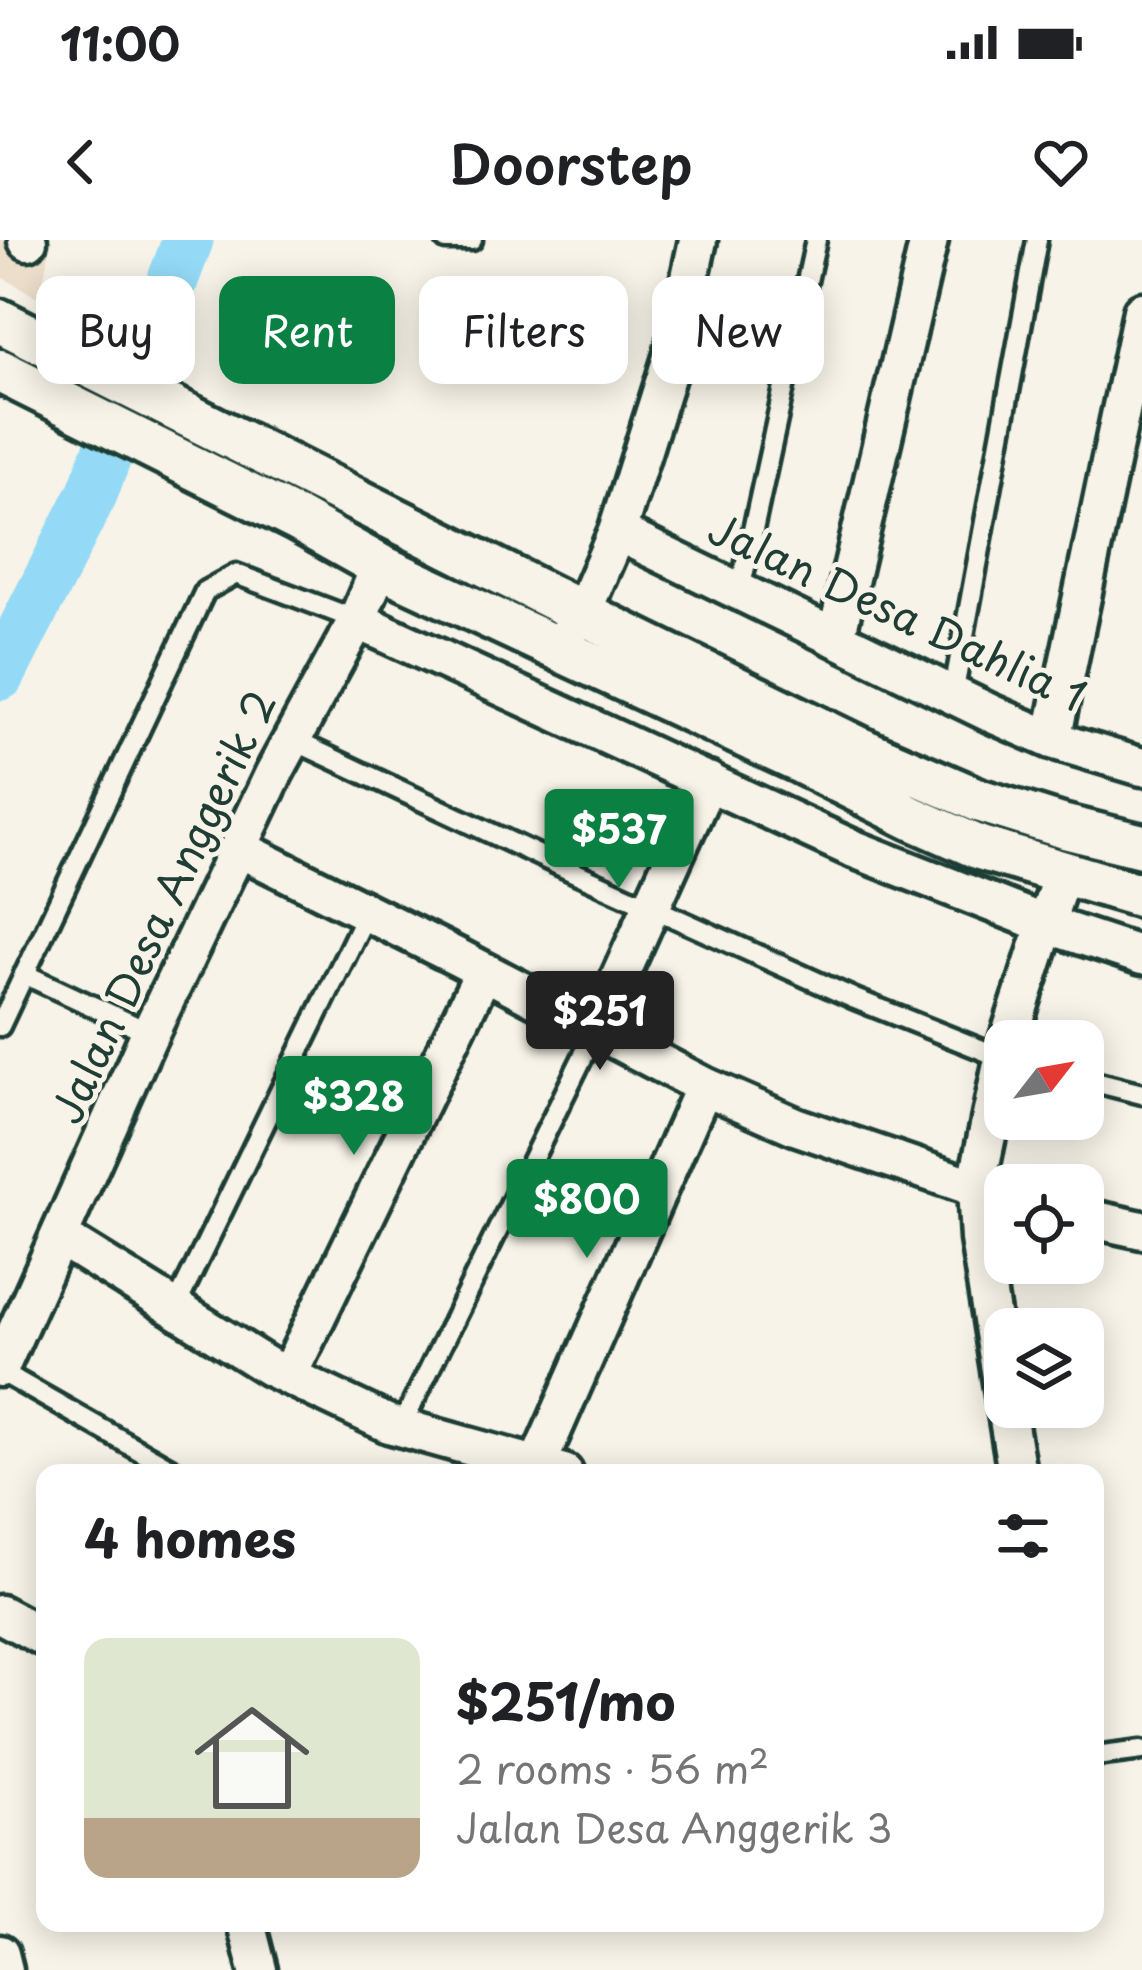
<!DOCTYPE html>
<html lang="en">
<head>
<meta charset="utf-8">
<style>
	:root { --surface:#fff; --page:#f2f2f2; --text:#202124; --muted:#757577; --accent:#0b8043 }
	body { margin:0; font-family:"Playpen Sans",sans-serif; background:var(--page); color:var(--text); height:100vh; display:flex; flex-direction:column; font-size:45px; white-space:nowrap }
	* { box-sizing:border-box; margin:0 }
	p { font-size:39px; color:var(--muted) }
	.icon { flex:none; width:66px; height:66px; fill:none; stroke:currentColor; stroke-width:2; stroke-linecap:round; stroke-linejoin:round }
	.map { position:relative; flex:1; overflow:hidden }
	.panel { position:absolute; left:36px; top:1224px; width:1068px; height:468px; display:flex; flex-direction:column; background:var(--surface); border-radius:24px; box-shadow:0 6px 30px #0003 }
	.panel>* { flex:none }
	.hud { position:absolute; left:36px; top:36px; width:1071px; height:108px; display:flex; gap:24px }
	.needle { width:78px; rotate:59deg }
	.fabs { position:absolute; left:984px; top:780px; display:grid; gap:24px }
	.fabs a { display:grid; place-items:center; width:120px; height:120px; border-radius:24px; background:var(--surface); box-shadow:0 6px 30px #0003; font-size:60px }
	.price { position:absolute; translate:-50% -102px; padding:0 27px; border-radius:12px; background:var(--accent); color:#fff; font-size:39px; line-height:78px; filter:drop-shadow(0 3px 6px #0008) }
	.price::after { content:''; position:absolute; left:50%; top:72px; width:36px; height:27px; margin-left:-18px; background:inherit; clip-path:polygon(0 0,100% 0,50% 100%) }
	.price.selected { background:#222; color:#fff }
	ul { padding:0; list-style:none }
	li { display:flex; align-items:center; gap:36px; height:300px; padding:0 48px }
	li span { display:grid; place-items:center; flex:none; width:336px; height:240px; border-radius:24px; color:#555 }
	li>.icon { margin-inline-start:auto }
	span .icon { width:144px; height:144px; fill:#fffc; stroke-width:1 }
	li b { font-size:51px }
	h2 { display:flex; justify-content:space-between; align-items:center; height:144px; padding:0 48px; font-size:51px }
	.tag { padding:0 42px; border-radius:24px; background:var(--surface); box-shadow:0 6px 30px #0003; font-size:42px; line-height:108px }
	.tag.selected { background:var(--accent); color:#fff }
	.status { display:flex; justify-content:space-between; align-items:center; height:84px; padding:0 60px; background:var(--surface); direction:ltr }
	.status svg { height:33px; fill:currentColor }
	header { display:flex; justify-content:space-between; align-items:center; height:156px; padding:0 48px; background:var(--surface); font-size:54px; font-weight:600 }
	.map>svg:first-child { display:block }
	.built { fill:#edddcb }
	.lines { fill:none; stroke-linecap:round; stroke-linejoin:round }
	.river { stroke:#94daf6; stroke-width:51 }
	.service-casing { stroke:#1f3d34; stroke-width:27 }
	.minor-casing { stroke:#1f3d34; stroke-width:45 }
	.tertiary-casing { stroke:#1f3d34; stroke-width:51 }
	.service { stroke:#f7f3e8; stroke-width:18 }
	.minor { stroke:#f7f3e8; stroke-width:36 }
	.tertiary { stroke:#f7f3e8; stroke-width:42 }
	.labels { text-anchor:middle; stroke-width:10; stroke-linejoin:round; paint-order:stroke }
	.street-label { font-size:42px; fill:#1f3d34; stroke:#f7f3e8 }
</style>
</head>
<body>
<div class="status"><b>11:00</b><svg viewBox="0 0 49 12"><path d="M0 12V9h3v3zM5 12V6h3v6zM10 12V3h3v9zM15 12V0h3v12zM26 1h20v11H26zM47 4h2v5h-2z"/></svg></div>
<header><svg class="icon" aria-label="back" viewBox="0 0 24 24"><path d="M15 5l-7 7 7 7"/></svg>Doorstep<svg class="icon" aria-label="heart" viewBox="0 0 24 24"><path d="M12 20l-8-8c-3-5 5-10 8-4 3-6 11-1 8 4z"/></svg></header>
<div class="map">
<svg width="1142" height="1730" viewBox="0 0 1142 1730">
	<rect width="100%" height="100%" fill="#f7f3e8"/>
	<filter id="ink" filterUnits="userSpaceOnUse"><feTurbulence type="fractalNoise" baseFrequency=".00833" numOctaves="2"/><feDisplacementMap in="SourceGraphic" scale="24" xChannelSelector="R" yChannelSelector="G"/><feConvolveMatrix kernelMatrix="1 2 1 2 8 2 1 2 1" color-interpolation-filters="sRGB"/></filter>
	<g filter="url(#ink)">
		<path class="built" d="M0,0H52L39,58L0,36Z"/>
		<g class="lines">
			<path class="river" d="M0,435L92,254L188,0"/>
			<defs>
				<path id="service" d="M446,0H472
					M740,350L816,0
					M953,455L1037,0
					M291,499L578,634L855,759L1005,819
					M24,734L150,793
					M0,786L205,351L236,334L357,380
					M1083,839L1142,854
					M175,1068L367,672
					M0,1131L179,1233
					M401,1187L596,790
					M1095,1516L1142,1510"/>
				<path id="minor" d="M27,0L28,1
					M617,292L990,473L1052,500L1142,527
					M357,380L849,607L1045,684L1142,716
					M568,393L582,373L617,292L675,108L698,0
					M836,398L929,0
					M1052,500L1142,71
					M238,608L459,718L704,846L795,886L1005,958
					M596,790L708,541
					M1008,801L1062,634
					M1005,810L976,948L979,999L1005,1161
					M1083,977L1142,990
					M60,997L269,1127L389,1184L564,1233
					M0,1128L148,797L274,533L357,380L380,326
					M288,1136L484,731
					M1006,1167L1017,1233
					M537,1226L704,846
					M0,1374L45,1398
					M246,1683L258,1730
					M0,1714L4,1730"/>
				<path id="tertiary" d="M0,81L582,373L867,512L978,560L1065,587L1142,606
					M0,131L298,280L380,326L801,522L912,578L980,608L1142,656"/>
			</defs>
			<use href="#service" class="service-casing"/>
			<use href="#minor" class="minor-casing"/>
			<use href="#tertiary" class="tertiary-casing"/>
			<use href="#service" class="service"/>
			<use href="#minor" class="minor"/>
			<use href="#tertiary" class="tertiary"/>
		</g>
	</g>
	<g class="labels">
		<g class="street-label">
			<text transform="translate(897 373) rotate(25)" y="15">Jalan Desa Dahlia 1</text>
			<text transform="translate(164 667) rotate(-65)" y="15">Jalan Desa Anggerik 2</text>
		</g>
	</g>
</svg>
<div class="fabs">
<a><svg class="needle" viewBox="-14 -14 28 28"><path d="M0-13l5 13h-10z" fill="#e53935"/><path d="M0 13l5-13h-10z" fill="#757577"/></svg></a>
<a><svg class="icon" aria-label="locate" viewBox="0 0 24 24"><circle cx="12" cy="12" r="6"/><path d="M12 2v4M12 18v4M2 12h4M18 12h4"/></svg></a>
<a><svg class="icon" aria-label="layers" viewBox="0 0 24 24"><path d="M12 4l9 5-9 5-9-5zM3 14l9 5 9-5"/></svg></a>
</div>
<b class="price" style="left:619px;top:651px">$537</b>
<b class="price selected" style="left:600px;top:833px">$251</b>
<b class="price" style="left:354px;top:918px">$328</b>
<b class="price" style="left:587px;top:1021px">$800</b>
<div class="hud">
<a class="tag">Buy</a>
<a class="tag selected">Rent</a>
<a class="tag">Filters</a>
<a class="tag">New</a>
</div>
<section class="panel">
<h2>4 homes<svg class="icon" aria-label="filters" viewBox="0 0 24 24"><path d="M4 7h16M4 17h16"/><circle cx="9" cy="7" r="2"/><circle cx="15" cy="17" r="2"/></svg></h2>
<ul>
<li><span style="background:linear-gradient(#dfe7d0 75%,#b9a48a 0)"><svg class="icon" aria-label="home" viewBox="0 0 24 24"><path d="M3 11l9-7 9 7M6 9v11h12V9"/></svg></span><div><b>$251/mo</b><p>2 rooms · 56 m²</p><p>Jalan Desa Anggerik 3</p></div></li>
</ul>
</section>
</div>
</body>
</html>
